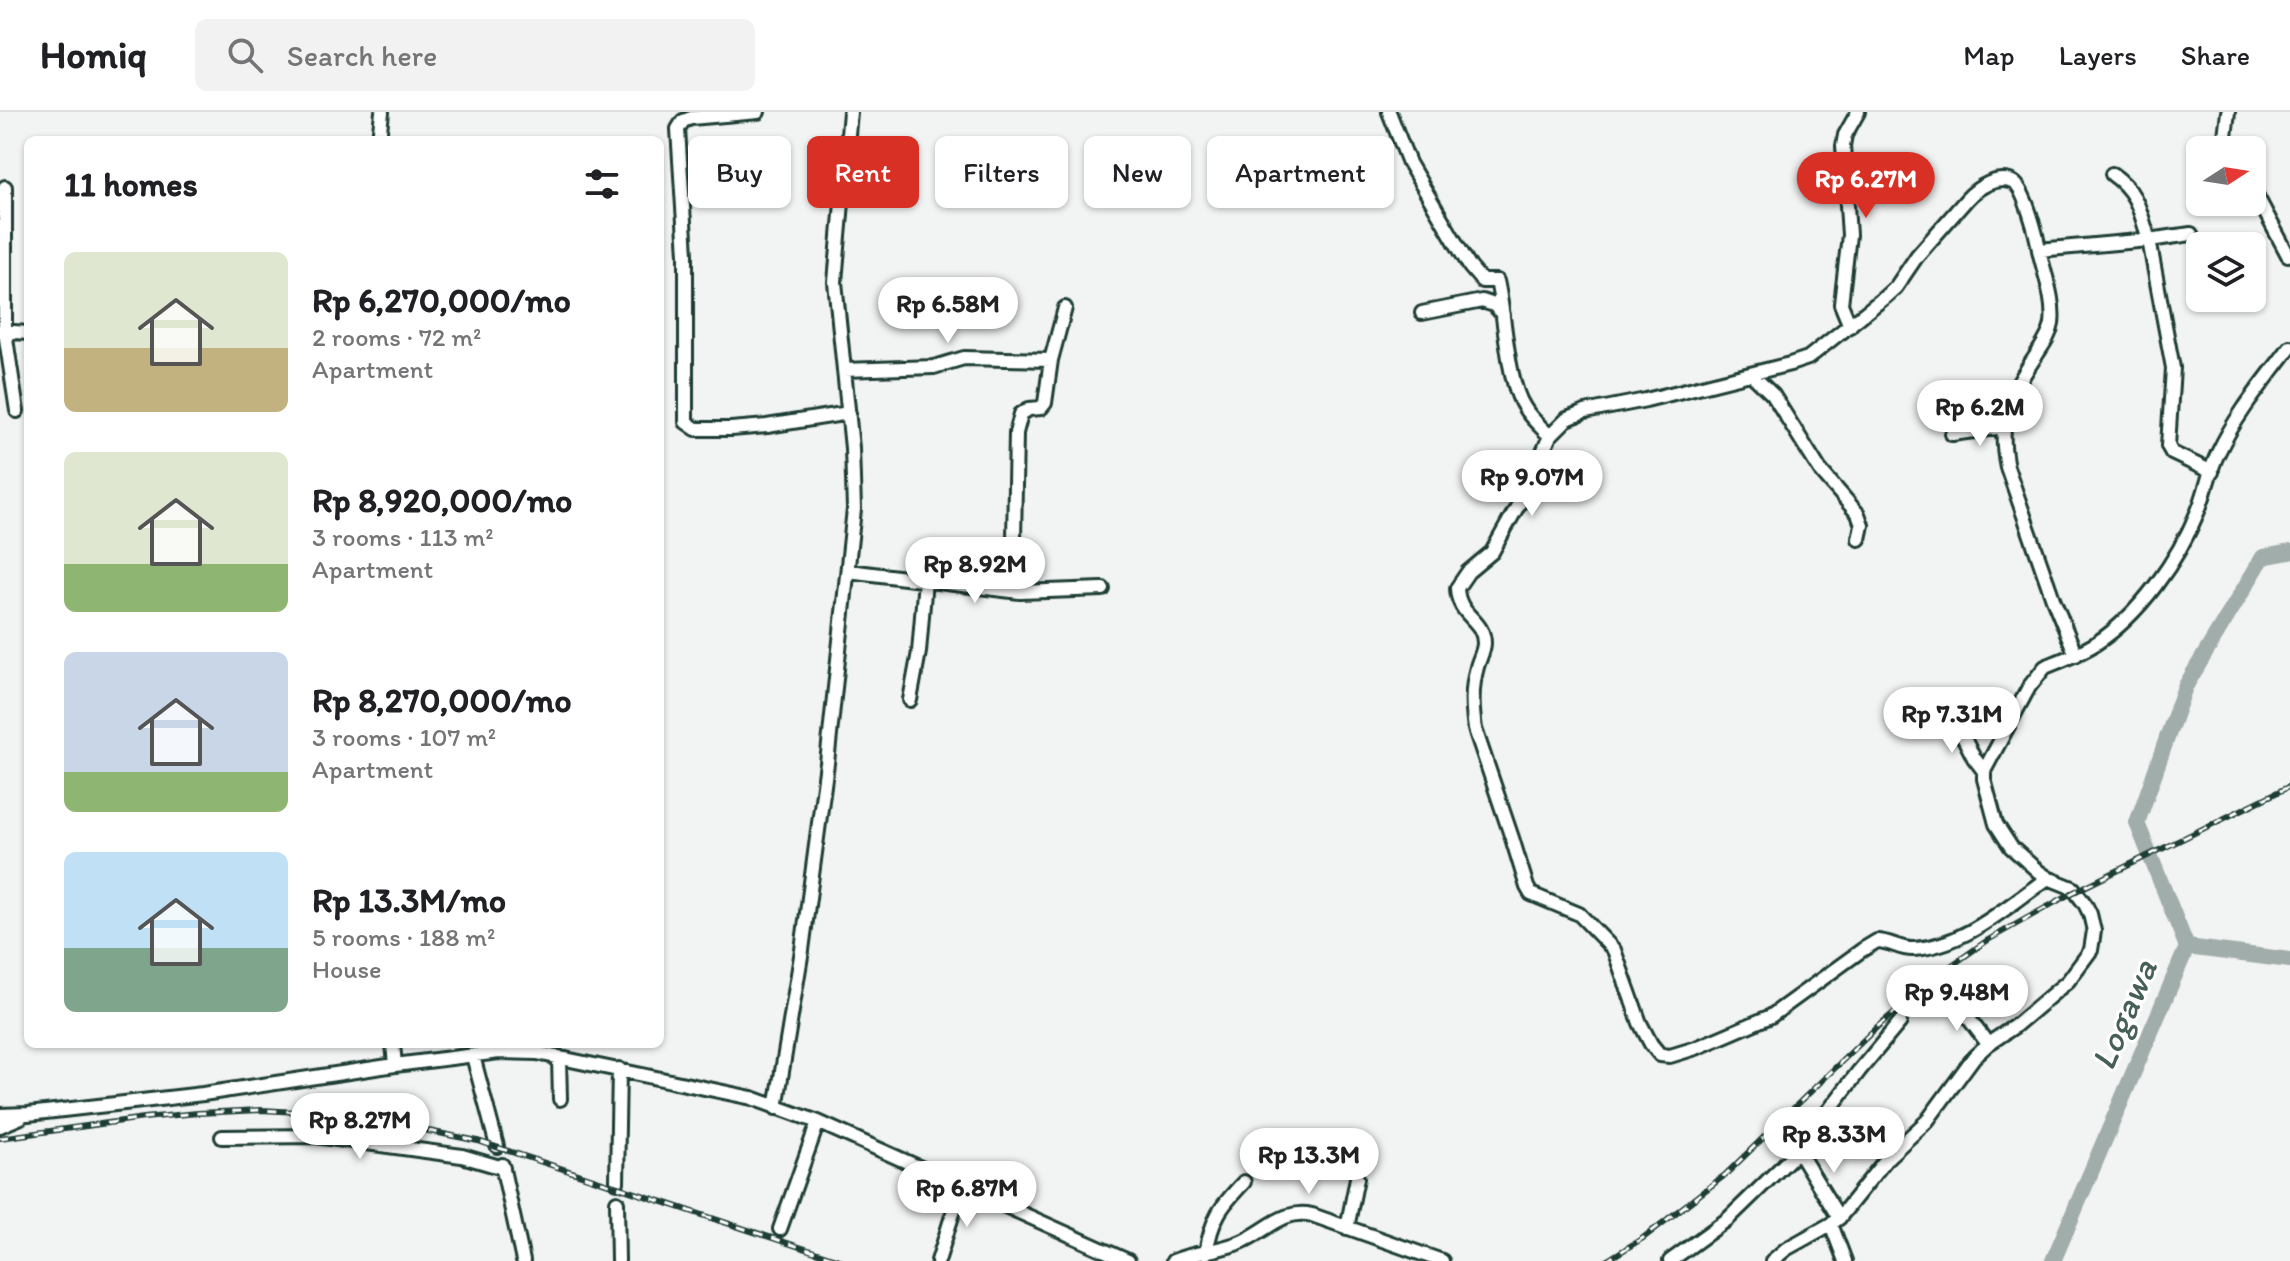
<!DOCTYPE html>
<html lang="en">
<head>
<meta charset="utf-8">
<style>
	:root { --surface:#fff; --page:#f2f2f2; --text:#202124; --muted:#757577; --line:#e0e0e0; --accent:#d93025 }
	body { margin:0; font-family:Itim,sans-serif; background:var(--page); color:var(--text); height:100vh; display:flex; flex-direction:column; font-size:30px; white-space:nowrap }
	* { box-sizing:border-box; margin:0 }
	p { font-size:26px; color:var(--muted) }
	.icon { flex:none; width:44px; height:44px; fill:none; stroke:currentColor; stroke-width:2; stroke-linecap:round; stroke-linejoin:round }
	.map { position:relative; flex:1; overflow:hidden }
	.sheet { position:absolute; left:24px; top:24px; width:640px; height:912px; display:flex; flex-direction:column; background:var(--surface); border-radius:12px; box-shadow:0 2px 6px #0004 }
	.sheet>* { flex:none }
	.guide { position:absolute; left:688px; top:24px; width:760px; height:72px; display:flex; gap:16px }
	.needle { width:52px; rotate:78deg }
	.buttons { position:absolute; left:2186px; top:24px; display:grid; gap:16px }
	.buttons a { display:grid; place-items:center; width:80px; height:80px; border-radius:12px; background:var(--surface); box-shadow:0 2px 6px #0004; font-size:40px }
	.price { position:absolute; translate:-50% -68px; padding:0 18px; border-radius:28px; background:#fff; color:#222; font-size:26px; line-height:52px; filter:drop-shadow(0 2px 4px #0008) }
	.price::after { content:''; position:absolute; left:50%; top:48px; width:24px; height:18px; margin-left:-12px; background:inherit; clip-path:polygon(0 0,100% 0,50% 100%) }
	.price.selected { background:var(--accent); color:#fff }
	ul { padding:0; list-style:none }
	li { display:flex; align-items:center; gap:24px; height:200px; padding:0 40px }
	li span { display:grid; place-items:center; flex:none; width:224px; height:160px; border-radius:12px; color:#555 }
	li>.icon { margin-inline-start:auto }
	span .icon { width:96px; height:96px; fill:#fffc; stroke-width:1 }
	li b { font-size:34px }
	h2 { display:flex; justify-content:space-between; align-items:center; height:96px; padding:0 40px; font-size:34px }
	.tag { padding:0 28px; border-radius:12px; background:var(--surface); box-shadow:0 2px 6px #0004; font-size:28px; line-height:72px }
	.tag.selected { background:var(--accent); color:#fff }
	header { display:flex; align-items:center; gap:48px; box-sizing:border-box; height:112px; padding:0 40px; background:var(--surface); border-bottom:2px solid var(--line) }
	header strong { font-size:38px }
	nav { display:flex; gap:44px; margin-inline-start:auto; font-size:28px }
	.search { width:560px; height:72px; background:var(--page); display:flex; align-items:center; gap:20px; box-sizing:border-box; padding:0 28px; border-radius:12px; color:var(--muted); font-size:30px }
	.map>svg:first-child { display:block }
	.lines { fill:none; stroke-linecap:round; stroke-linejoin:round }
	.river { stroke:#a1adaa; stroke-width:16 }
	.minor-casing { stroke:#1f3d34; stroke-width:18 }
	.minor { stroke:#fff; stroke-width:12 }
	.rail-casing { stroke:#1f3d34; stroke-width:6 }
	.rail { stroke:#fff; stroke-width:3; stroke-dasharray:9; stroke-linecap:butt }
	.labels { text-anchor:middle; stroke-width:6; stroke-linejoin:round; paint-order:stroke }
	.water-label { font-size:36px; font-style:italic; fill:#465f57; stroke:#fff }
</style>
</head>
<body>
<header>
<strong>Homiq</strong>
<div class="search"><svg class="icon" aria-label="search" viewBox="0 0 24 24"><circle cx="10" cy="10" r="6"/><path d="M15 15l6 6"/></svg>Search here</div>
<nav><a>Map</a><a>Layers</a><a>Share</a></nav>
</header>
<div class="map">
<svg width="2290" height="1149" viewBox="0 0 2290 1149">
	<rect width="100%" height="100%" fill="#f2f3f3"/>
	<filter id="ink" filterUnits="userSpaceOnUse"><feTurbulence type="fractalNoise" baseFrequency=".0125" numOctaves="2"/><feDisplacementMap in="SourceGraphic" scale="16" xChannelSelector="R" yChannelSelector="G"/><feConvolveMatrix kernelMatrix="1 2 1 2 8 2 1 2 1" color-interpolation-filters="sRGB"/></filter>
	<g filter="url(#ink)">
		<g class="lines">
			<path class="river" d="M2187,835L2290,848
				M2053,1149L2187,835L2137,711L2185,575L2263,445L2290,440"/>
			<defs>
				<path id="minor" d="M758,0L691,6L683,9L678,17L686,142V310L696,317H731L767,314L849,301
					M1389,0L1409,51L1470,155L1482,169H1497C1505,202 1507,270 1524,295C1530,306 1541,315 1550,324
					M2228,0L2225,24L2229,38
					M379,28L382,0
					M2112,62C2138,80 2140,100 2149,128L2191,122
					M5,75V220L17,299
					M2252,75L2288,143
					M2039,138C2044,161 2055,188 2052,212C2050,224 2042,234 2035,245C2009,284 1997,307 2007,355L2053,487L2076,543
					M1422,201L1482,189L1494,193L1503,203
					M1850,214L1841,192L1849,123L1843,34L1845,23L1858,0
					M0,219L28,221
					M844,258L934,255L964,246L1051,248
					M1751,262L1773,283L1820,358L1858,402L1862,413L1859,427
					M1952,322L2003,315
					M848,459L1020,480L1103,477
					M1013,479L1016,321L1021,302L1029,297L1041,296L1045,291L1051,248L1065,196
					M910,588L919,540L925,468
					M1954,607L1974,646L1984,659
					M2048,766C2007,794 1965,834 1914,837C1901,838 1890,829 1877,829L1862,838L1771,904L1696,936L1670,944L1660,943L1651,932L1640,911L1614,838L1579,802L1531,782L1527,775L1512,726L1475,617C1472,595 1471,577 1477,555C1479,547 1484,539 1484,531C1484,507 1458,505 1457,476L1468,460L1492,440L1526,379L1550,324L1567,307L1585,300L1646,288L1790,252L1808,246L1885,185L1896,175L1917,144L1967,87C1977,76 1998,62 2014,71C2025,78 2037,124 2039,138L2149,128L2173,256L2168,334L2172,341L2212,360
					M1954,887L1988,932
					M393,932L395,953
					M473,944L497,1034
					M559,945L560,987
					M776,996L802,838L827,651L854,397L852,336L835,170L850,0
					M0,1003L28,1002L203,982L395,953L499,940L537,941L752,986L818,1010L1128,1149
					M0,1014L21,1005
					M222,1025L315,1024L462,1044L503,1056
					M1798,1039L1839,1106
					M502,1053L523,1149
					M617,1070L619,957
					M617,1090L618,1149
					M1831,1112L1845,1149
					M1347,1116L1357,1066
					M780,1117L818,1010
					M1206,1141C1212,1106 1220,1095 1244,1070
					M938,1149L961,1075
					M1173,1149C1195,1140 1219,1139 1241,1130C1266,1120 1283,1096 1312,1103L1442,1149
					M1670,1149L1728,1107L1798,1039L1859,959L1900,910
					M1772,1149L1786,1137L1831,1112L1839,1106L1888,1045L1927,1009L1974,945L1988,932L2015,914L2068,869L2091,838L2094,819L2090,802L2085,792L2073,776L2048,766L2039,760L2011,735L1996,712L1984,667V659L2029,575L2045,555C2062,548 2079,542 2095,532C2140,503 2178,448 2198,399C2206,380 2209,359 2218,341C2237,301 2264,270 2290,235"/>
			</defs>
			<use href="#minor" class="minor-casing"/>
			<use href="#minor" class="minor"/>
			<defs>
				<path id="rail" d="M0,1026L144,1006L198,1001L261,998L335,1002L375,1008L478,1029L842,1149
					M1606,1149L1643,1126L1725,1063L1877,915L1938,863L1988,828L2070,782L2290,674"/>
			</defs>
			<use href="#rail" class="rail-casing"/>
			<use href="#rail" class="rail"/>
		</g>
	</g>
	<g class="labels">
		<g class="water-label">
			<text transform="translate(2123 902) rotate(-67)" y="13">Logawa</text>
		</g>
	</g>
</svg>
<div class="buttons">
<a><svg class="needle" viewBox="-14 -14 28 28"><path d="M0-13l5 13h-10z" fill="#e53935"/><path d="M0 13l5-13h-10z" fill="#757577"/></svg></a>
<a><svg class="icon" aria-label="layers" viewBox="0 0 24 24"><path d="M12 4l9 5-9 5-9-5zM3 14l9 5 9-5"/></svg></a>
</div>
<b class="price selected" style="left:1866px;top:108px">Rp 6.27M</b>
<b class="price" style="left:948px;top:233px">Rp 6.58M</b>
<b class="price" style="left:1980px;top:336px">Rp 6.2M</b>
<b class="price" style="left:1532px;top:406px">Rp 9.07M</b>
<b class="price" style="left:975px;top:493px">Rp 8.92M</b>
<b class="price" style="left:1952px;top:643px">Rp 7.31M</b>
<b class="price" style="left:1957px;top:921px">Rp 9.48M</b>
<b class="price" style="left:360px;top:1049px">Rp 8.27M</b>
<b class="price" style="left:1834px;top:1063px">Rp 8.33M</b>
<b class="price" style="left:1309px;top:1084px">Rp 13.3M</b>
<b class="price" style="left:967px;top:1117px">Rp 6.87M</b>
<div class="guide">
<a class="tag">Buy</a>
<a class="tag selected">Rent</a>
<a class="tag">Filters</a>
<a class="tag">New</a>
<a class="tag">Apartment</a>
</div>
<section class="sheet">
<h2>11 homes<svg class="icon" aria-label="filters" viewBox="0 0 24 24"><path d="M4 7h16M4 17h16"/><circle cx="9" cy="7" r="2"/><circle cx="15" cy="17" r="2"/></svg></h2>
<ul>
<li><span style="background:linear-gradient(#dfe7d0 60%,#c2b280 0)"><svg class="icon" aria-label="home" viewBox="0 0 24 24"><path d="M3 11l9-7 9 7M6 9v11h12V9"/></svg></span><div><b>Rp 6,270,000/mo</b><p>2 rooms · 72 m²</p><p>Apartment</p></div></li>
<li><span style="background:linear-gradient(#dfe7d0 70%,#8fb573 0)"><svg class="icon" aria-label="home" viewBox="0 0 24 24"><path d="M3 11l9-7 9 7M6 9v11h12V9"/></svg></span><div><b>Rp 8,920,000/mo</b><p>3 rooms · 113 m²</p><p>Apartment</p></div></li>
<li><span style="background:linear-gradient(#c9d6e8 75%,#8fb573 0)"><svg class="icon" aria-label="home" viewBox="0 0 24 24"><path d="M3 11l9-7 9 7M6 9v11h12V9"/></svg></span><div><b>Rp 8,270,000/mo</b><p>3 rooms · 107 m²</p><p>Apartment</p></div></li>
<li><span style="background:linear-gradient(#bfe0f5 60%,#7fa58c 0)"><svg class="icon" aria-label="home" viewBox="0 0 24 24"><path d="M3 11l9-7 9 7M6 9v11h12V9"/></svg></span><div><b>Rp 13.3M/mo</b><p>5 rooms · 188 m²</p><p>House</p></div></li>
</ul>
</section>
</div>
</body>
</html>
